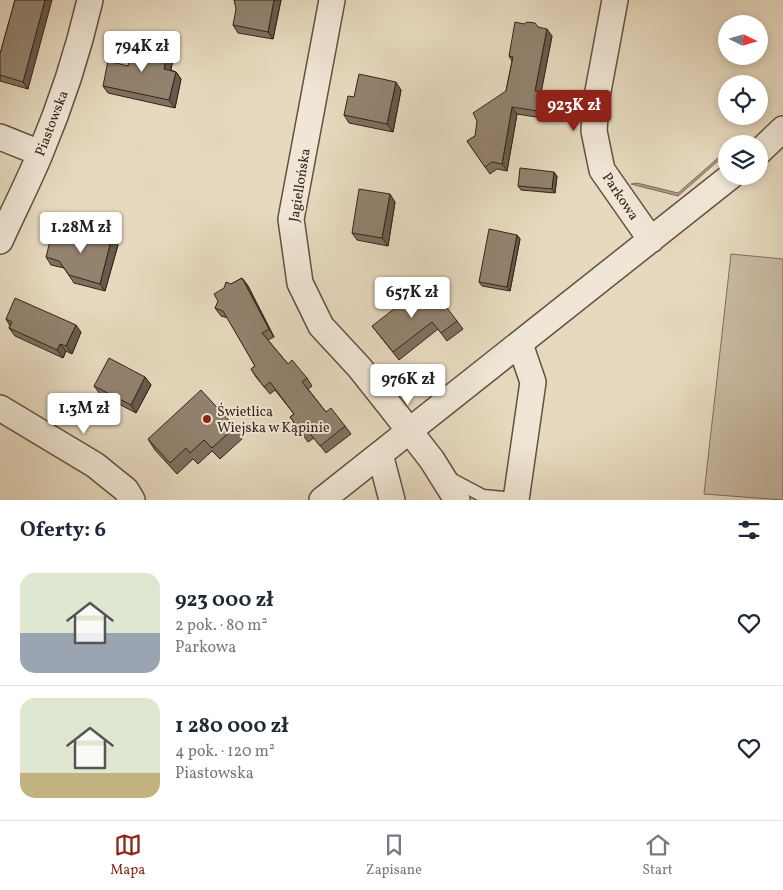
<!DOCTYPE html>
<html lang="pl">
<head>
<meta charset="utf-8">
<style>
	:root { --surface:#fff; --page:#f6f6f7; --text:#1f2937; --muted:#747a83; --line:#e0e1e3; --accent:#8f2418 }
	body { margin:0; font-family:Vollkorn,serif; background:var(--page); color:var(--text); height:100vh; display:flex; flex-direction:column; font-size:19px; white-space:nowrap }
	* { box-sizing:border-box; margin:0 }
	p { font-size:16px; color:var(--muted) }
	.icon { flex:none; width:28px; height:28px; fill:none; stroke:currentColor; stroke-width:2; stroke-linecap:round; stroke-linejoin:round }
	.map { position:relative; height:500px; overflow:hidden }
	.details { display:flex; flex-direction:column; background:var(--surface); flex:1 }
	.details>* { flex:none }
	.needle { width:32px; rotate:95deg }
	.buttons { position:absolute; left:718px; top:15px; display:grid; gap:10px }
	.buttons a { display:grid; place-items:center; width:50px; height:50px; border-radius:50%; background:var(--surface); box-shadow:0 2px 8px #0003; font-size:25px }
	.price { position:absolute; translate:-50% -42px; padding:0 11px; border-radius:5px; background:#fff; color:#222; font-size:16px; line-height:32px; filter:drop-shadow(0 1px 2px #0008) }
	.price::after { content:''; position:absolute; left:50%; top:30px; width:15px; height:11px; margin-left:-8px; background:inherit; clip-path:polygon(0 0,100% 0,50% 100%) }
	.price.selected { background:var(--accent); color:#fff }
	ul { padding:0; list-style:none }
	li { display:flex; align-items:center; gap:15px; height:125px; padding:0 20px }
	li+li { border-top:1px solid var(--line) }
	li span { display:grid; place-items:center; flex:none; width:140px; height:100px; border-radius:15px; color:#555 }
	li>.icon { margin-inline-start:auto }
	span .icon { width:60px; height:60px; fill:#fffc; stroke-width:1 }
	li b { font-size:21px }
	h2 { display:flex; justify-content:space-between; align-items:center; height:60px; padding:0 20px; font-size:21px }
	.dock { display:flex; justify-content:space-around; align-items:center; height:70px; border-top:1px solid var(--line); background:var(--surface); font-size:14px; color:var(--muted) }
	.dock a { display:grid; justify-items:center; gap:2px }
	.dock .selected { color:var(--accent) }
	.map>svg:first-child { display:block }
	.green { fill:#c8baa2; stroke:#7f6e5d }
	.water { fill:#aa9b86; stroke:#7c6b5a }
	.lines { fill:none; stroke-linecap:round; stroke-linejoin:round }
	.service-casing { stroke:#625042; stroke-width:15 }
	.minor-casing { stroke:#625042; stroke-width:28 }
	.service { stroke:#efe6d5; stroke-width:12 }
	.minor { stroke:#efe6d5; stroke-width:25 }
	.wall { fill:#7e705f; stroke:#362318 }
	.shaded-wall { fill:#665b4d; stroke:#362318 }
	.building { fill:#92826e; stroke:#362318 }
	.poi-dot { fill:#8f2418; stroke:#efe6d5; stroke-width:2 }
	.labels { text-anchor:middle; stroke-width:4; stroke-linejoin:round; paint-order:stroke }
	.street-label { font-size:14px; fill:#362318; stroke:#efe6d5 }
	.poi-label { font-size:14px; fill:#362318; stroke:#efe6d5; text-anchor:start }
</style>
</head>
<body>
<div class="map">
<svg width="783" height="500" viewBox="0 0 783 500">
	<rect width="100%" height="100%" fill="#e6d9be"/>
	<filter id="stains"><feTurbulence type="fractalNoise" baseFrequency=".004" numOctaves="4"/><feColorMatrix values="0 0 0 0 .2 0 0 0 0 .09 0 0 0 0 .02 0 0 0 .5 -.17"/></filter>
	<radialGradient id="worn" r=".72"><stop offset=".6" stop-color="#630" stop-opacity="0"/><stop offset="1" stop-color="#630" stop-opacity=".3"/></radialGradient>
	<path class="green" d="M731,254L783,259V500L704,494Z"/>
	<path class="water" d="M726,151V154L678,196L631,184L637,183L678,193Z"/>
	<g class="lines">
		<defs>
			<path id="service" d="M448,481L451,479L483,496L516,499"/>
			<path id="minor" d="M332,0L291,219L300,283L321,326L359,367L390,406L432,460L457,500
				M615,0L596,102L594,131L602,170L651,240
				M0,137L40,153
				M759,152L783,129
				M0,241C13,212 28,183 40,154C61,104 78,52 90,0
				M0,408L95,465L126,490L132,500
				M380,454L392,500
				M322,500L731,176
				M516,500L533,382L520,344"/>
		</defs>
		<use href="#service" class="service-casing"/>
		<use href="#minor" class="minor-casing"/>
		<use href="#service" class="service"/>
		<use href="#minor" class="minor"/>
	</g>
	<path class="wall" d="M15,0L28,89L0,81V54Z
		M281,0L273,39L238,33L233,25Z
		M538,27L552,36L541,92L558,100L555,120L517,114L507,171L497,169L490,174L467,141L475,136L506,91L512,61L509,56Z
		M156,49L173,59L171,70L176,72L181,79L175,108L108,93L103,86Z
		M401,90L393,132L349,123L344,115L354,97Z
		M557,176L555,193L521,190L518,186Z
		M395,202L388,246L357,240L352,233Z
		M517,235L520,239L510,291L482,286L479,282Z
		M66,237H112L118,245L105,291L74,283L64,268L51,265L46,257Z
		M242,278L248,286L274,337L268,340L288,364L307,378L312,386L308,389L326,412L345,426L351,434L326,453L314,438L308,442L290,417L294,414L275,390L270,394L256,377L251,369L255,366L228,318L221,316L215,308L231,284Z
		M427,305L457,321L463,329L447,341L438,329L399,360L372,326Z
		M6,319L81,332L72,354L66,351L63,358L15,336L9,328L10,326Z
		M145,377L151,385L136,413L100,394L94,386Z
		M235,427L243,438L220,459L212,451L198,464L193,459L177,474L155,450L148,439Z"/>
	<path class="shaded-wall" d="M45,0H52L28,89L23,82Z
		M274,0H281L273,39L268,32Z
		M547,29L552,36L540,98L535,91Z
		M168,51L173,59L169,77L164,69Z
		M176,72L181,79L175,108L169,100Z
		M396,82L401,90L393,132L387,124Z
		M553,93L558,100L555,120L550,113Z
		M512,107L517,114L507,171L502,164Z
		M554,172L557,176L555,193L552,189Z
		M390,194L395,202L388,246L382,238Z
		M517,235L520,239L510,291L507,287Z
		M112,237L118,245L105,291L100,284Z
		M242,278L248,286L274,337L269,329Z
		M76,325L81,332L72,354L66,346Z
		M60,344L66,351L63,358L57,350Z
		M145,377L151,385L136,413L131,405Z"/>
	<path class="building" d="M15,0H45L23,82L0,75V54Z
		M234,0H274L268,32L233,25L236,9Z
		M515,22L524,24L527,22L535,23L538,27L547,29L535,91L553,93L550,113L512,107L502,164L492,162L485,167L467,141L475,136L477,121L473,113L506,91L513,57L509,56Z
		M145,42L153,44L156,49L168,51L164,69L176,72L169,100L103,86L108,61L128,66L133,44L141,45Z
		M359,74L396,82L387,124L344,115L348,96L354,97Z
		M520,168L554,172L552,189L518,186Z
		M359,189L390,194L382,238L352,233Z
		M81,229L112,237L100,284L69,275L59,261L46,257L52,233L66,237Z
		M489,229L517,235L507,287L479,282Z
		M242,278L269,329L262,333L288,364L292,360L307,378L302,382L326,412L331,408L345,426L320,446L308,431L303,435L290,417L294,414L270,382L264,387L251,369L255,366L223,311L215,308L218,301L214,294L224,288L226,282L231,284Z
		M413,287L427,305L438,296L457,321L441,333L432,322L393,352L372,326L394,309L391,305Z
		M15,298L76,325L66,346L60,344L57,350L9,328L12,322L6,319Z
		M109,358L145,377L131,405L94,386Z
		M201,390L235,427L212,448L204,440L190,453L186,448L170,463L148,439Z"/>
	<circle class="poi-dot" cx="207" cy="419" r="5"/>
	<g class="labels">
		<g class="street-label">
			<text transform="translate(51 123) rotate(-69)" y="5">Piastowska</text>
			<text transform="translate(299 185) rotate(-81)" y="5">Jagiellońska</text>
			<text transform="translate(621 196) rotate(56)" y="5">Parkowa</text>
		</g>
		<g class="poi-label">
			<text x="217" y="416">Świetlica<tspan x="217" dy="16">Wiejska w Kąpinie</tspan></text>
		</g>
	</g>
	<rect width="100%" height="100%" filter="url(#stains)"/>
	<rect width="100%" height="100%" fill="url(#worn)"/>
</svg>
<div class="buttons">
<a><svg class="needle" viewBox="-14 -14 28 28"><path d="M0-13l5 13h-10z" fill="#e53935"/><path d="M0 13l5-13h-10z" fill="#747a83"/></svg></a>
<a><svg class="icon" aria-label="locate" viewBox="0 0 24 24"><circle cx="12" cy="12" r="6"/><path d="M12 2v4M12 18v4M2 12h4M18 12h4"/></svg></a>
<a><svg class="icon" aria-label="layers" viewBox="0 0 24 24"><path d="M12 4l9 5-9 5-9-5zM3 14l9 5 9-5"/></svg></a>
</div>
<b class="price" style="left:142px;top:73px">794K zł</b>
<b class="price selected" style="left:574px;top:132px">923K zł</b>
<b class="price" style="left:81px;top:254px">1.28M zł</b>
<b class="price" style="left:412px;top:319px">657K zł</b>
<b class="price" style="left:408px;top:406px">976K zł</b>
<b class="price" style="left:84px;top:435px">1.3M zł</b>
</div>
<section class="details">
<h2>Oferty: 6<svg class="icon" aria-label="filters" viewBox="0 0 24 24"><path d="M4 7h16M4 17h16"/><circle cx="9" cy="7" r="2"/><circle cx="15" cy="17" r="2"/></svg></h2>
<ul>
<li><span style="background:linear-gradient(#dfe7d0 60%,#9aa5b1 0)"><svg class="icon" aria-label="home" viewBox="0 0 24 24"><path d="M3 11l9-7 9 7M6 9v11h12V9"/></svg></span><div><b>923 000 zł</b><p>2 pok. · 80 m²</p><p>Parkowa</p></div><svg class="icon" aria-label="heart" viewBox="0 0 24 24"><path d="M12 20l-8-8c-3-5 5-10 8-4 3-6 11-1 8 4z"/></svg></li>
<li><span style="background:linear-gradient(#dfe7d0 75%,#c2b280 0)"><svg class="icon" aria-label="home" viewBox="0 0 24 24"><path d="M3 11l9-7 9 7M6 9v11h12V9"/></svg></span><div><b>1 280 000 zł</b><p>4 pok. · 120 m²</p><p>Piastowska</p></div><svg class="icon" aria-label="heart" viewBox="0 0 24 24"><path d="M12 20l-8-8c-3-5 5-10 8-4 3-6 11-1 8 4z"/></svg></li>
</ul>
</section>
<nav class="dock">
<a class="selected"><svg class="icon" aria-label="map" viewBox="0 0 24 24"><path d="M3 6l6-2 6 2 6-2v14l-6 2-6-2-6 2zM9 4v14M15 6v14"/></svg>Mapa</a>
<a><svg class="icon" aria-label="saved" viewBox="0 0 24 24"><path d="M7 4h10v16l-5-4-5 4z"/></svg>Zapisane</a>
<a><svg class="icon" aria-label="home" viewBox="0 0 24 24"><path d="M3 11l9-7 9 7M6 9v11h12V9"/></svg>Start</a>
</nav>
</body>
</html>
